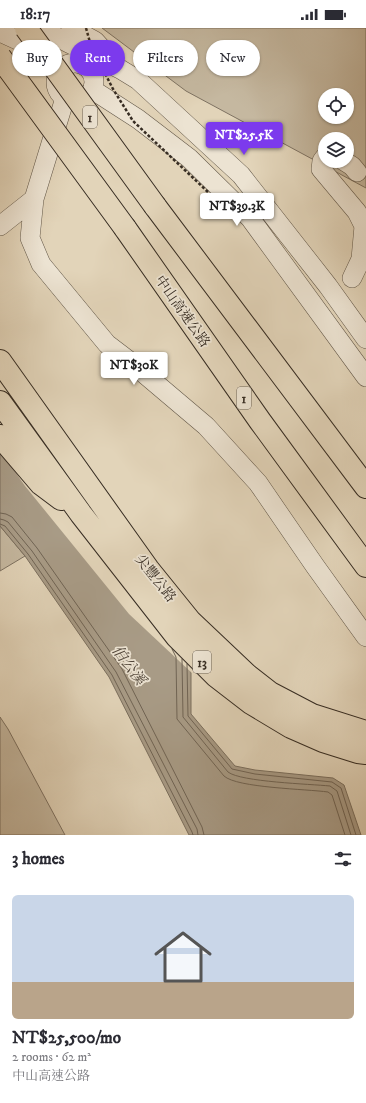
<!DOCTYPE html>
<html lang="en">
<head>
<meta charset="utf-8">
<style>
	:root { --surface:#fff; --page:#f7f7f7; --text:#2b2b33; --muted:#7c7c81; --accent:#7c3aed }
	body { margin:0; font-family:"IM FELL DW Pica","Noto Serif TC",serif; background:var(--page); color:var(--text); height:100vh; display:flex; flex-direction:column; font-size:15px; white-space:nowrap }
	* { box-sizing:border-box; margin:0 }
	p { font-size:13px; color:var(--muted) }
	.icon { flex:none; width:22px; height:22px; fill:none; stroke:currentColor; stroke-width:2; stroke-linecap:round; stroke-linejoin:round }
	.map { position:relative; height:807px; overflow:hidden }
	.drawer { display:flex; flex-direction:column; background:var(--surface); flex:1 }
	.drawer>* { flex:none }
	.hud { position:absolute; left:12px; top:12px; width:342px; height:36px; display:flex; gap:8px }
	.buttons { position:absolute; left:318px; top:60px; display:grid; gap:8px }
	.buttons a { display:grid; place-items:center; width:36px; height:36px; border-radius:50%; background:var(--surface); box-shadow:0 1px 3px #0004; font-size:20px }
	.price { position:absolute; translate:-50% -34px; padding:0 9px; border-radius:4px; background:#fff; color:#222; font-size:13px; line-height:26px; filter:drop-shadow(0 1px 2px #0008) }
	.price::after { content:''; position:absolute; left:50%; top:24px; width:12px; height:9px; margin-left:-6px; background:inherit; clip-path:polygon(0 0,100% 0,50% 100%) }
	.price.selected { background:var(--accent); color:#fff }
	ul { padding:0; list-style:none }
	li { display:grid; align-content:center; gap:8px; height:212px; padding:0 12px }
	li span { display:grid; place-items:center; height:124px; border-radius:6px; color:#555 }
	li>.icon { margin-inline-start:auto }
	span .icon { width:72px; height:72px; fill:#fffc; stroke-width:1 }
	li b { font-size:17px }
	h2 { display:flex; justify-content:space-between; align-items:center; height:48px; padding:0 12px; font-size:17px }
	.chip { padding:0 14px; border-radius:18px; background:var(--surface); box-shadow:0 1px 3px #0004; font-size:14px; line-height:36px }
	.chip.selected { background:var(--accent); color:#fff }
	.status { display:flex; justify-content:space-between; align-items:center; height:28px; padding:0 20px; background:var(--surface); direction:ltr }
	.status svg { height:11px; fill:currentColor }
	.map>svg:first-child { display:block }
	.green { fill:#c5b8a0; stroke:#7e7262; fill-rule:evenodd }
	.water { fill:#a89b86; stroke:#7b6f5e }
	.pier { fill:#e2d4b9 }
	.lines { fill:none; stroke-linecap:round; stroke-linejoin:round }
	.shore { stroke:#706454; stroke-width:1 }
	.minor-casing { stroke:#625748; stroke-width:20 }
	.major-casing { stroke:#372d23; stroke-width:24 }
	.highway-casing { stroke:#372d23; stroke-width:24 }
	.minor { stroke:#ece3d2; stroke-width:19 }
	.major { stroke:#e2d4b9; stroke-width:22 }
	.highway { stroke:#e2d4b9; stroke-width:22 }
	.highway-bridge-casing { stroke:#372d23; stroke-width:24; stroke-linecap:butt }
	.path-bridge { stroke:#372d23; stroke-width:2.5; stroke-dasharray:3 2; stroke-linecap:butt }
	.highway-bridge { stroke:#e2d4b9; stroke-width:22 }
	.labels { text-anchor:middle; stroke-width:3.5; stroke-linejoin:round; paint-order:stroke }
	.shield { fill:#ece3d2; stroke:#6d6458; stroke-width:1 }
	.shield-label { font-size:13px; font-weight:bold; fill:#372d23 }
	.street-label { font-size:14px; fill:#372d23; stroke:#ece3d2 }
	.water-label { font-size:15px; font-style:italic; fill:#53483c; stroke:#ece3d2 }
</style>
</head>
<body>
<div class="status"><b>18:17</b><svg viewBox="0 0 49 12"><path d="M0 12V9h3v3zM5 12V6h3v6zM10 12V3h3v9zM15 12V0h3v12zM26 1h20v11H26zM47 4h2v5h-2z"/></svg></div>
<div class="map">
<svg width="366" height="807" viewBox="0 0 366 807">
	<rect width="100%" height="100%" fill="#e2d4b9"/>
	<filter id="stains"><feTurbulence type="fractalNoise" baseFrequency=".005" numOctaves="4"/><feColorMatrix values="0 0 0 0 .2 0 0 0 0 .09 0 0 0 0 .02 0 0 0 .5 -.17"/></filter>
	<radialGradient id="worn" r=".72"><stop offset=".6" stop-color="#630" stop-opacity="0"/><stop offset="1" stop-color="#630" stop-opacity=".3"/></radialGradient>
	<path class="green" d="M102,0H366V160L186,63ZM325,67H347V89H325ZM325,111H347V133H325Z
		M0,498L25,528L0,543Z
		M0,689L8,701L65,807H0Z"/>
	<path class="water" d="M0,422L191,625V686L235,738L255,742L333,750L344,757L361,807H189L109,649L25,528L0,498Z"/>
	<path class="pier" d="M0,422L52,435L156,550L192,624L193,646L129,586L25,458Z"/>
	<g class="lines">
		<path class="shore" d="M0,485L6,486L12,489L37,520L122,641L202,799L204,807
			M0,491L4,492L8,494L32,523L116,644L197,801L198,807
			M0,496L5,498L28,526L112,647L192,804L193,807
			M172,621L176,629L177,691L224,748C237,760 307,761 328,764L332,767L345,807
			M182,631L183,689L228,744C241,754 310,756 330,758L337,763L351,807
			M187,636L188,688L232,741L255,746L332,754L341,760L356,807"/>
		<defs>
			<path id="minor" d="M39,0L120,41L138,52L241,147L328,258L366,311
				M71,0L95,13L114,34
				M0,4L46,25
				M56 54a19 19 0 1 1 38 0a19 19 0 1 1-38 0Z
				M93,62L138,91L189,130L250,190L366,349
				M65,70L34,171L30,210L41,236L107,316L128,332L206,398L258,455L315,538L366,609
				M325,129L322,133L321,141L357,184L364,198L361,231L352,250
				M344,133L352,138L357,144
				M0,198L34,171"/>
			<path id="major" d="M0,333L148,541L190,593L247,647L270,665L312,687L366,704
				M0,374L81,486L177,609L216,648L251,675L291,699L323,713L358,724L366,725
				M0,408L41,456L61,471"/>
			<path id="highway" d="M155,178L366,459
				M125,200L260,393L366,538"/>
		</defs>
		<use href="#minor" class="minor-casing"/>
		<use href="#major" class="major-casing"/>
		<use href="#highway" class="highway-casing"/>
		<use href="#minor" class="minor"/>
		<use href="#major" class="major"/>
		<use href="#highway" class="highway"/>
		<defs>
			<path id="highway-bridge" d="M26,0L155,178
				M0,29L125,200"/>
		</defs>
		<use href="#highway-bridge" class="highway-bridge-casing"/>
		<path class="path-bridge" d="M86,0L91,18L113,61L133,93L209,165"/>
		<use href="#highway-bridge" class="highway-bridge"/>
	</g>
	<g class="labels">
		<g class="shield">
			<rect x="83" y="78" width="14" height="22" rx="3"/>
			<rect x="237" y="359" width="14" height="22" rx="3"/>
			<rect x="193" y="623" width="18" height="22" rx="3"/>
		</g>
		<g class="shield-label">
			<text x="90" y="94">1</text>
			<text x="244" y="375">1</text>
			<text x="202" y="639">13</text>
		</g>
		<g class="street-label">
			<text transform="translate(183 283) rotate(55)" y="5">中山高速公路</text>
			<text transform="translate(156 550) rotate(52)" y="5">尖豐公路</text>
		</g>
		<g class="water-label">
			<text transform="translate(129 637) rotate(53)" y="5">伯公溪</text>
		</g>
	</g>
	<rect width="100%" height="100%" filter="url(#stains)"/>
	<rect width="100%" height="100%" fill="url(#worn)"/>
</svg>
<div class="buttons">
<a><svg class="icon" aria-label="locate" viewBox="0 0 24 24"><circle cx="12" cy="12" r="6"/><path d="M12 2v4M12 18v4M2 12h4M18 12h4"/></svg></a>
<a><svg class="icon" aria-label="layers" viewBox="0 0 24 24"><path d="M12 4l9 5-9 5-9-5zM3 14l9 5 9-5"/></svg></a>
</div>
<b class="price selected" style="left:244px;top:128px">NT$25.5K</b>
<b class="price" style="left:237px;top:199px">NT$39.3K</b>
<b class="price" style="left:134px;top:358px">NT$30K</b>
<div class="hud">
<a class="chip">Buy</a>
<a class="chip selected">Rent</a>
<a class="chip">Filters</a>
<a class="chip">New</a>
</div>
</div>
<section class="drawer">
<h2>3 homes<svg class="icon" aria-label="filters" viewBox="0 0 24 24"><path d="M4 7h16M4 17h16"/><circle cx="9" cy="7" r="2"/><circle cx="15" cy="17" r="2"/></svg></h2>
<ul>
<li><span style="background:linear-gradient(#c9d6e8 70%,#b9a48a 0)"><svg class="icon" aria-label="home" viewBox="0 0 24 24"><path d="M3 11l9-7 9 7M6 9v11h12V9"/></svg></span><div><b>NT$25,500/mo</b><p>2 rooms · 62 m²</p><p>中山高速公路</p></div></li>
</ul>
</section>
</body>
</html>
